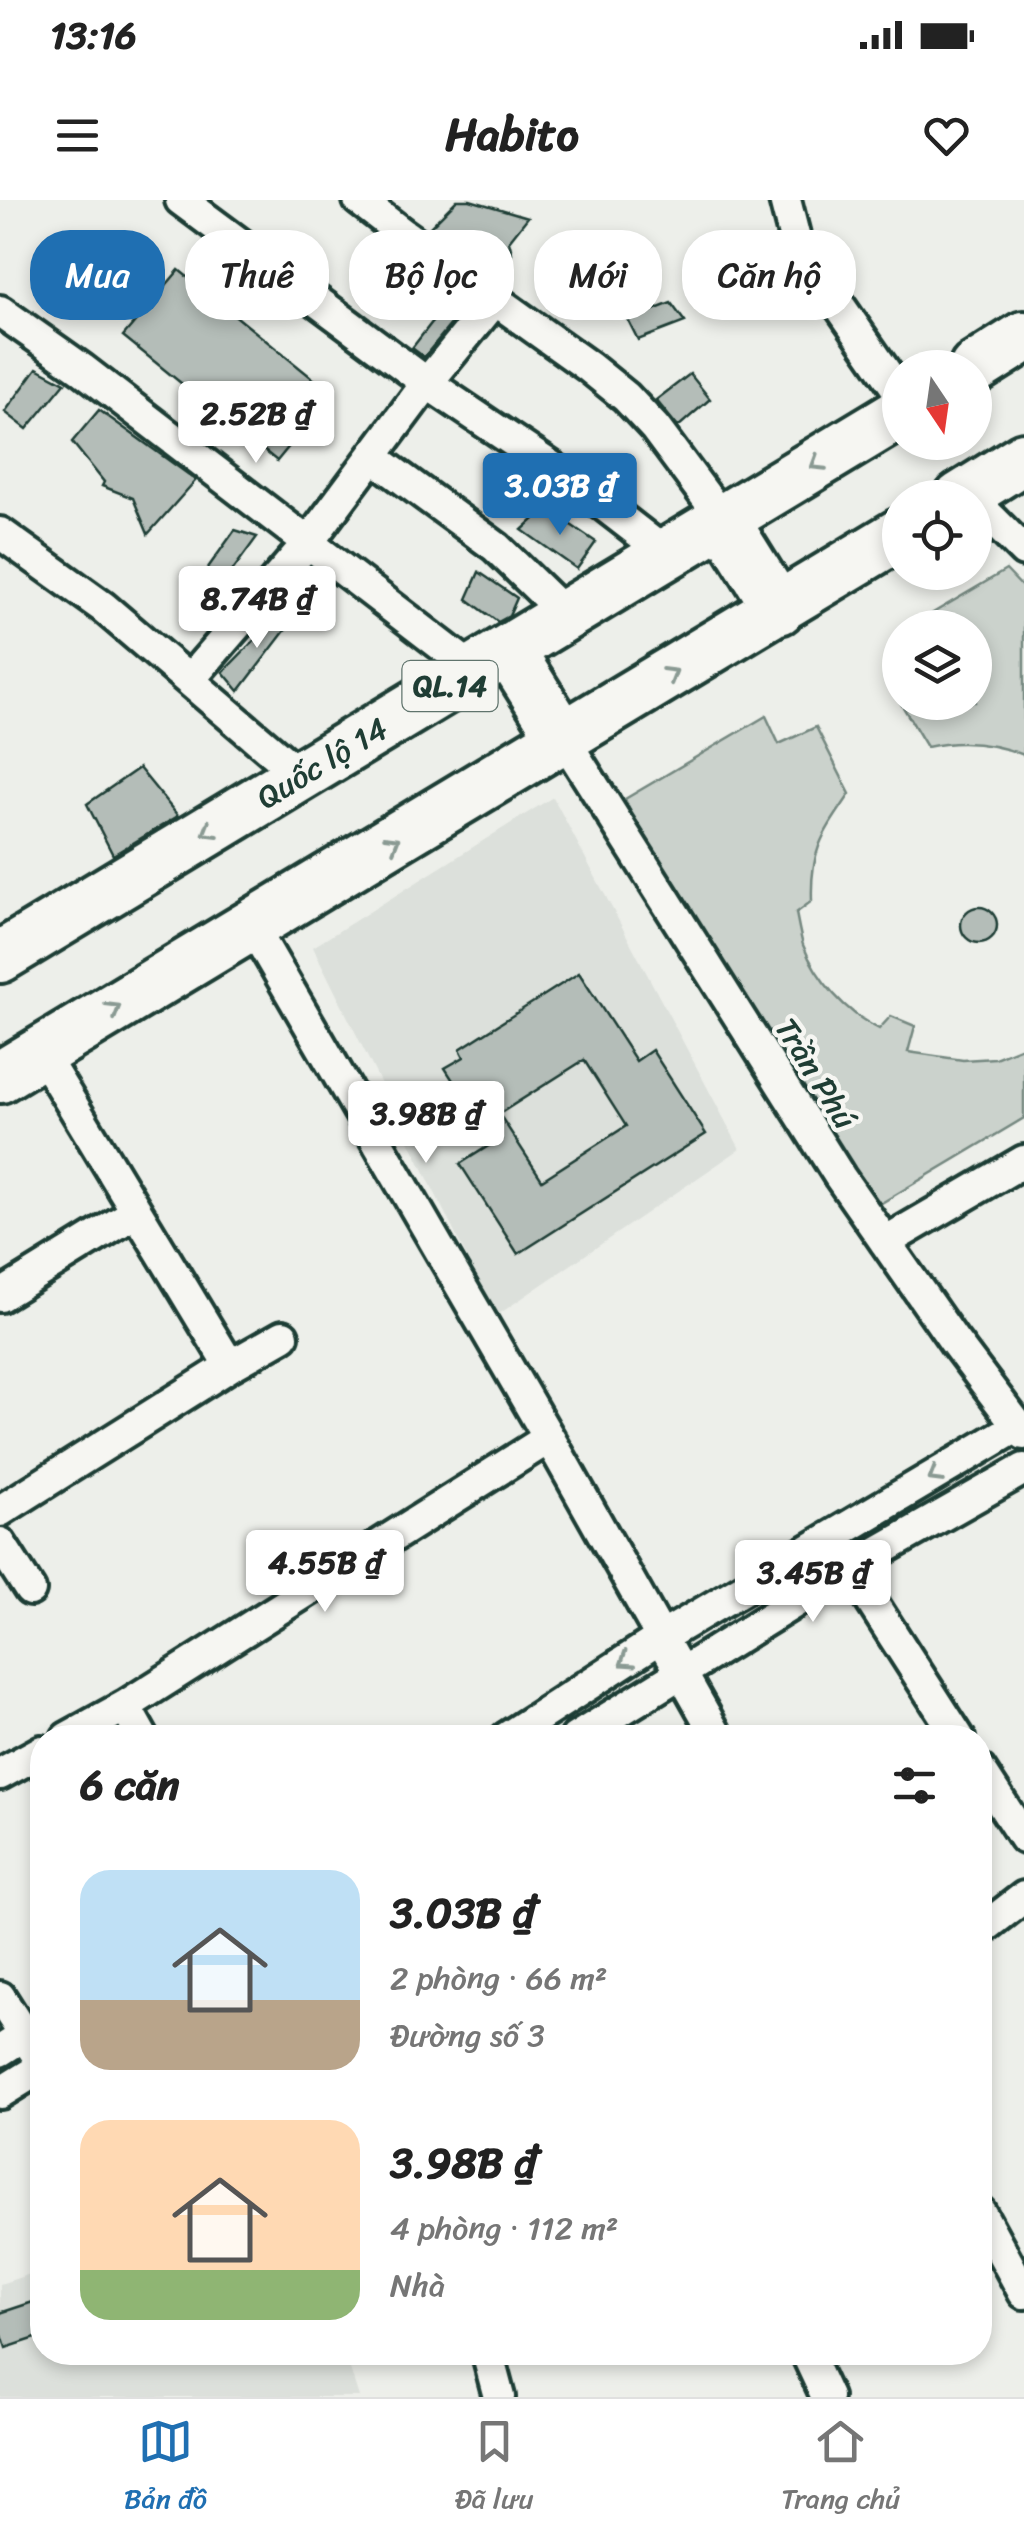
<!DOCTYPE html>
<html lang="vi">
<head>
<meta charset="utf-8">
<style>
	:root { --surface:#fff; --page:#f2f2f2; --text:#222; --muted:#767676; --line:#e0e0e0; --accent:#1f6fb2 }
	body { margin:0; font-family:Sriracha,sans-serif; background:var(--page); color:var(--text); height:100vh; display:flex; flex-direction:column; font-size:38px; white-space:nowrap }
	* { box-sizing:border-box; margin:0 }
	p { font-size:32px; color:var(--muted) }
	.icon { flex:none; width:55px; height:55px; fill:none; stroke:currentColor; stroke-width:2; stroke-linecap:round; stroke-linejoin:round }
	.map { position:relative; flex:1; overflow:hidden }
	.details { position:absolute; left:30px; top:1525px; width:962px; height:640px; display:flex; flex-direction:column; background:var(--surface); border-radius:40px; box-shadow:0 5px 15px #0003 }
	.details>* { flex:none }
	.banner { position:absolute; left:30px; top:30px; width:965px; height:90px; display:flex; gap:20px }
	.needle { width:65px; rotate:167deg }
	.buttons { position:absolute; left:882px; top:150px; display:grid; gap:20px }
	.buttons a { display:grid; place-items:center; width:110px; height:110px; border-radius:50%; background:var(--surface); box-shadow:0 5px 15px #0003; font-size:50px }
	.price { position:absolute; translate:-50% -85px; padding:0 22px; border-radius:10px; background:#fff; color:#222; font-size:32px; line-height:65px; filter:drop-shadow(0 2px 5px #0008) }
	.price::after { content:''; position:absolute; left:50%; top:60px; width:30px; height:22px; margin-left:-15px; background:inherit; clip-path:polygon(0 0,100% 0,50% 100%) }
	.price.on { background:var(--accent); color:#fff }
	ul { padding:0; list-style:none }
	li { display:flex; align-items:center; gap:30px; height:250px; padding:0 50px }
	li span { display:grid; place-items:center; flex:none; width:280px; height:200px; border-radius:30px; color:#555 }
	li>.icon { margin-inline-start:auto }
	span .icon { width:120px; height:120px; fill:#fffc; stroke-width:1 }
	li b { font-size:42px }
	h2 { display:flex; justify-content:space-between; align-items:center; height:120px; padding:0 50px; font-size:42px }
	.chip { padding:0 35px; border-radius:40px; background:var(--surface); box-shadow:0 5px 15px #0003; font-size:35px; line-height:90px }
	.chip.on { background:var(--accent); color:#fff }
	.status { display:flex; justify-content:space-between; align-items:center; height:70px; padding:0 50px; background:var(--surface); direction:ltr }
	.status svg { height:28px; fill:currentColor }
	header { display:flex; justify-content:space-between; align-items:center; height:130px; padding:0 50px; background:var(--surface); font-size:45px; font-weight:700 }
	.tab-bar { display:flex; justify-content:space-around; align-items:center; height:140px; border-top:2px solid var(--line); background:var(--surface); font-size:28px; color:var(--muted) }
	.tab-bar a { display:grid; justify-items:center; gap:5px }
	.tab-bar .on { color:var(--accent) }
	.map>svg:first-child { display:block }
	.built { fill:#dce0db }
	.green { fill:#cbd2cc; stroke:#758880; stroke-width:2.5 }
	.building { fill:#b4bdb8; stroke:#1f3d34; stroke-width:2.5; fill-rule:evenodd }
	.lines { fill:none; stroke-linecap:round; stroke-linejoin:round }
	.minor-casing { stroke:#1f3d34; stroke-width:38 }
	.trunk-casing { stroke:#1f3d34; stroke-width:58 }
	.minor { stroke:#f6f6f2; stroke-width:30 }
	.trunk { stroke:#f6f6f2; stroke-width:50 }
	.oneway { stroke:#8a9a93 }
	.labels { text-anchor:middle; stroke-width:9; stroke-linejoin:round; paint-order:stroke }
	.shield { fill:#f6f6f2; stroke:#60746d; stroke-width:2.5 }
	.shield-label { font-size:30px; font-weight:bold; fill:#1f3d34 }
	.street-label { font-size:32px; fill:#1f3d34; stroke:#f6f6f2 }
</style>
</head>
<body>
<div class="status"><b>13:16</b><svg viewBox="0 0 49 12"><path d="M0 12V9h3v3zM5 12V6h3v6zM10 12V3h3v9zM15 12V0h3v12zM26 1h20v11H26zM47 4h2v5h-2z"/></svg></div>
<header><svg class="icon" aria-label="menu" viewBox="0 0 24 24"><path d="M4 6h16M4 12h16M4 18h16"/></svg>Habito<svg class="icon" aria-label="heart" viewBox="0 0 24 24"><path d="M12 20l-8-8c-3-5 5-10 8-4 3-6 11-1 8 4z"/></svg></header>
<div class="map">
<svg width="1024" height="2197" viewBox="0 0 1024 2197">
	<rect width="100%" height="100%" fill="#edefea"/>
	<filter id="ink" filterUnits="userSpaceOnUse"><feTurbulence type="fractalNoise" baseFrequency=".01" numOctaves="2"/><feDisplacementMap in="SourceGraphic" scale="20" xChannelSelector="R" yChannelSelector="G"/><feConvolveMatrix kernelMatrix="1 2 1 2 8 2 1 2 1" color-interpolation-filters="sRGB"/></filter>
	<g filter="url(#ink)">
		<path class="built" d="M553,597L740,949L496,1116L313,747Z
			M42,2070V2152L345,2153L359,2197H0V2084Z"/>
		<path class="green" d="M1006,370L1024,389V555C993,543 959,540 927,547L900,502H975V428L909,427Z
			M766,516L779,544L816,527L850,594C823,634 810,650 812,701L796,713C798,723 800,735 803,745C817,780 846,813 879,829L891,816L915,826L908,852L963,860L995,858L1024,846V918L873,1008L655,657L634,621L625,599Z"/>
		<path class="building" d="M457,0H470L528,17L509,41L512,53L497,77L428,29Z
			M179,70L332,194L277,261L123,136Z
			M447,103L460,113L424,157L412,148Z
			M671,103L685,122L638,140L628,120Z
			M37,168L65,183L27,229L5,212Z
			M690,174L710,199L678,227L656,200Z
			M99,210L196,280L148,334L133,298L102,286L104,282L72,242Z
			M546,308L596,342L577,369L522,330Z
			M235,330L257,337L222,385L202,376Z
			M479,372L517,398L509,416L498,422L467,399Z
			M284,410L294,419L239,491L223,472Z
			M139,568L178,616L113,655L87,604Z
			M961 725a18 18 0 1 1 36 0a18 18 0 1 1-36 0Z
			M579,773L636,861L652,850L706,934L518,1054L460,964L493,943L445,868L464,857L460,849ZM584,860L626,926L542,980L499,914Z
			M42,2099V2136L6,2148L0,2129V2113Z"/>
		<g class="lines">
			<defs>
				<path id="minor" d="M181,0L427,183L574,282L668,355
					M359,0L403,34L589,167L626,197L655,228L724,321
					M785,0L796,43L900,193
					M0,111L82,169L475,471
					M373,257L496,347L567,416
					M975,302L1024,351
					M0,333L103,407L301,576
					M190,479L307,344L427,183L495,100
					M564,539L840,977L954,1141L1024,1234
					M252,726L549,1238L718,1538
					M41,853L230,1166
					M885,1042L1024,961
					M0,1096L136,1012
					M0,1311L230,1166L283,1136
					M0,1343L30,1390
					M839,1351L959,1538
					M125,1506L143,1538
					M67,1538L125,1506L549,1238
					M506,1538L662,1437L1018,1226
					M576,1538L850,1368L1024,1269
					M980,1570L1024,1638
					M0,1574L42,1551
					M980,1731L1024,1697
					M0,1797L42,1863
					M0,1851L42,1824
					M0,1893L42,1867
					M980,2012L1024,2093
					M487,2152L499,2197
					M806,2152L827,2197"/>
				<path id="trunk" d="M975,168L1024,137
					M960,298L1024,258
					M724,321L779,409
					M509,451L564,539
					M0,757L900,213
					M0,877L900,334"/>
			</defs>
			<use href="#minor" class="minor-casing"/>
			<use href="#trunk" class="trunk-casing"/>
			<use href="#minor" class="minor"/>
			<use href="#trunk" class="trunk"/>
		</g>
		<defs><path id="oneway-chevron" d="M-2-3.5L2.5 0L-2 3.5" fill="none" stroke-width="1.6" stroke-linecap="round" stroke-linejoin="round" transform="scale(2.5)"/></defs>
		<g class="oneway">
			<use href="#oneway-chevron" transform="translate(817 264) rotate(148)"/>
			<use href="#oneway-chevron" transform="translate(671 474) rotate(-31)"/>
			<use href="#oneway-chevron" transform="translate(209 631) rotate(149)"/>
			<use href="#oneway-chevron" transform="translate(393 642) rotate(-31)"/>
			<use href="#oneway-chevron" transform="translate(114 809) rotate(-31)"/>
			<use href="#oneway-chevron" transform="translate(935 1276) rotate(149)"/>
			<use href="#oneway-chevron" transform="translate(626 1461) rotate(147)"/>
		</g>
	</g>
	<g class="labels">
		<rect class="shield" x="402.5" y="461" width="95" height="50" rx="8"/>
		<g class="shield-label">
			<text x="450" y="496">QL.14</text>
		</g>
		<g class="street-label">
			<text transform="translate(322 563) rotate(-31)" y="11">Quốc lộ 14</text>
			<text transform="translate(816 873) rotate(58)" y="11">Trần Phú</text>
		</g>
	</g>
</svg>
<div class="buttons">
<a><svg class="needle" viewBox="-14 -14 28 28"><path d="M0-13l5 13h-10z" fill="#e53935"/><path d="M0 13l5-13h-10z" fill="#767676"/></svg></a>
<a><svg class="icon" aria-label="locate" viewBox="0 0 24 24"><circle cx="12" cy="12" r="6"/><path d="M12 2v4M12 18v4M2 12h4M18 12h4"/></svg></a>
<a><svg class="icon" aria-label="layers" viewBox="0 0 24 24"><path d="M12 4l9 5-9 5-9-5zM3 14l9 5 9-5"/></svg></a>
</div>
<b class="price" style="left:256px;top:266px">2.52B ₫</b>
<b class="price on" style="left:560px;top:338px">3.03B ₫</b>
<b class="price" style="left:257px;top:451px">8.74B ₫</b>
<b class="price" style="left:426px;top:966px">3.98B ₫</b>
<b class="price" style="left:325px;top:1415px">4.55B ₫</b>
<b class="price" style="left:813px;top:1425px">3.45B ₫</b>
<div class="banner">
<a class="chip on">Mua</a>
<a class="chip">Thuê</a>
<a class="chip">Bộ lọc</a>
<a class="chip">Mới</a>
<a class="chip">Căn hộ</a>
</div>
<section class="details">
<h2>6 căn<svg class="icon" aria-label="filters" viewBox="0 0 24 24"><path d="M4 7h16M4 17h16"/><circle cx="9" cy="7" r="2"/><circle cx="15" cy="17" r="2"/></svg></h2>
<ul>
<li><span style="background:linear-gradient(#bfe0f5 65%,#b9a48a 0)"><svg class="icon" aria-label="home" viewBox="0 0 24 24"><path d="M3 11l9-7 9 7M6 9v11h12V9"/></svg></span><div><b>3.03B ₫</b><p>2 phòng · 66 m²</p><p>Đường số 3</p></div></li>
<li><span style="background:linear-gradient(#ffd9b3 75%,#8fb573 0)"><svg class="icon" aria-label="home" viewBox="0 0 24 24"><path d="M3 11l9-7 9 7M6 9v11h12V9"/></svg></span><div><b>3.98B ₫</b><p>4 phòng · 112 m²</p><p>Nhà</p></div></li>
</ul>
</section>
</div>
<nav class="tab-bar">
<a class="on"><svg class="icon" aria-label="map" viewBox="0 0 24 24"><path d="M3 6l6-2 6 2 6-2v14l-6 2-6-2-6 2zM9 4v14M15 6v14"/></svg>Bản đồ</a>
<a><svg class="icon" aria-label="saved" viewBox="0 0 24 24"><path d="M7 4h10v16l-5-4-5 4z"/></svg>Đã lưu</a>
<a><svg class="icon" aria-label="home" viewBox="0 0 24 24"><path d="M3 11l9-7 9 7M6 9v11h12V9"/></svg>Trang chủ</a>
</nav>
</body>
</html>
